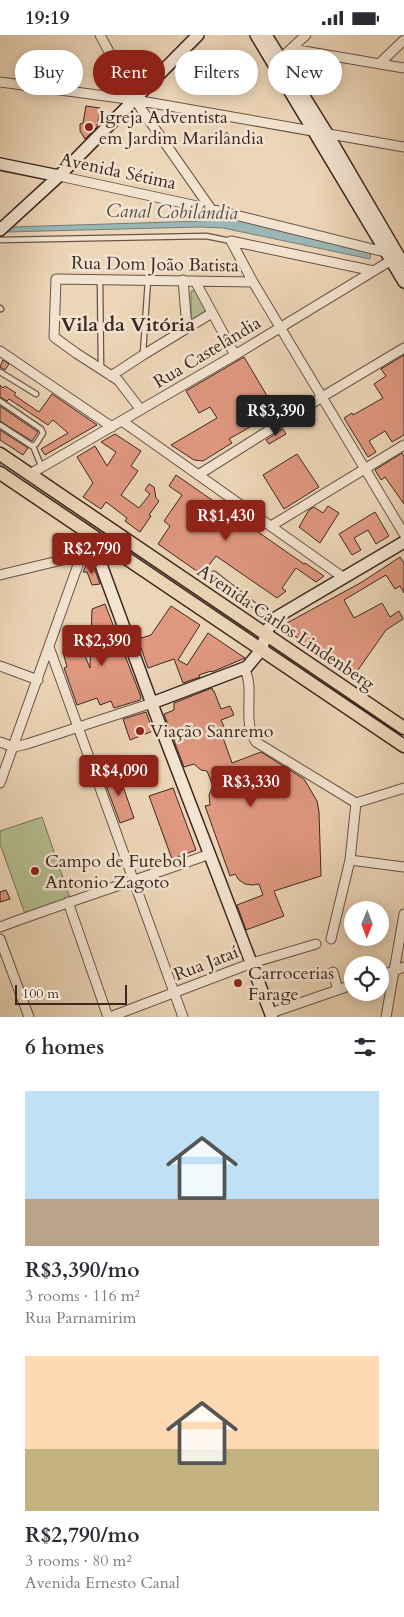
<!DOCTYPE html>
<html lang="en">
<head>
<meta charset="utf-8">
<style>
	:root { --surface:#fff; --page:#f2f2f3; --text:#2b2b33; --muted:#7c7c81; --accent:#8f2418 }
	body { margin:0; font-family:Cardo,serif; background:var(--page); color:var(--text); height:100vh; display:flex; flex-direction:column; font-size:19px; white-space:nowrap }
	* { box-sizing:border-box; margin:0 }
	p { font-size:16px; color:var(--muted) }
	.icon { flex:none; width:28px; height:28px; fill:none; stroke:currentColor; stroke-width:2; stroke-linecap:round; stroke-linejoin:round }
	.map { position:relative; height:982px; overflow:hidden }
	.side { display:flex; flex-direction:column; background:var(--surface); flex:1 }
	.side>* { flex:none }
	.top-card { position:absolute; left:15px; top:15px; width:375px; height:45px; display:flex; gap:10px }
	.needle { width:32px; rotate:181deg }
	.buttons { position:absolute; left:344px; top:866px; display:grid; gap:10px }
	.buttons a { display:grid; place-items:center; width:45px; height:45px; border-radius:50%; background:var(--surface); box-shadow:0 2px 12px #0003; font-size:25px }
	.scale { position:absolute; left:15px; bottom:12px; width:112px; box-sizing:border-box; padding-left:5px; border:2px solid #3c2820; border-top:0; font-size:14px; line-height:18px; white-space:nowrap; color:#3c2820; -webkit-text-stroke:4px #f3e4d1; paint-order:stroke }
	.price { position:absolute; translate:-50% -42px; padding:0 11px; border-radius:5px; background:var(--accent); color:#fff; font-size:16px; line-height:32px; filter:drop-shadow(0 1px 2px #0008) }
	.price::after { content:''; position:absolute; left:50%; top:30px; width:15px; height:11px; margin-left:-8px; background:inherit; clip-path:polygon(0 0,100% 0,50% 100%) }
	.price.active { background:#222; color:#fff }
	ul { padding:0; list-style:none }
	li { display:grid; align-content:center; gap:10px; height:265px; padding:0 25px }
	li span { display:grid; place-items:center; height:155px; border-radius:0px; color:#555 }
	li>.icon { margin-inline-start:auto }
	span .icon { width:90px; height:90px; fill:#fffc; stroke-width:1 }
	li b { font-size:21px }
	h2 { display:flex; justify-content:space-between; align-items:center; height:60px; padding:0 25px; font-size:21px }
	.pill { padding:0 18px; border-radius:22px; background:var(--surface); box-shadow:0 2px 12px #0003; font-size:18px; line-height:45px }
	.pill.active { background:var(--accent); color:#fff }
	.status { display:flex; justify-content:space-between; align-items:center; height:35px; padding:0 25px; background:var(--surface); direction:ltr }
	.status svg { height:14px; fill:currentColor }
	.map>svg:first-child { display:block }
	.green { fill:#b4be92; stroke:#787359 }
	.water { fill:#9ab7b6; stroke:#747e7a }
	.building { fill:#e09881; stroke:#3c2820 }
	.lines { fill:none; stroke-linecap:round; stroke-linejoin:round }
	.lane-casing { stroke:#685446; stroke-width:7 }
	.street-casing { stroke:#685446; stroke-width:11 }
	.secondary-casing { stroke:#3c2820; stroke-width:14 }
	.primary-casing { stroke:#3c2820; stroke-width:15 }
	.lane { stroke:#f3e4d1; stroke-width:4.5 }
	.street { stroke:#f3e4d1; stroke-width:9 }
	.secondary { stroke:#f3e4d1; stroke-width:11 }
	.primary { stroke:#edd6b8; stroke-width:12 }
	.poi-dot { fill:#8f2418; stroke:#f3e4d1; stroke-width:2 }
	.labels { text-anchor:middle; stroke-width:5; stroke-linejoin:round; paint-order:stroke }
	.poi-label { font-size:18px; fill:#3c2820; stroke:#f3e4d1; text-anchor:start }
	.street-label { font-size:18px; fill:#3c2820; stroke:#f3e4d1 }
	.water-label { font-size:19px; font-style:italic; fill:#544c46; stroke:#f3e4d1 }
	.quarter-label { font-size:20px; font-weight:bold; fill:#3c2820; stroke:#f3e4d1 }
</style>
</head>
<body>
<div class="status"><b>19:19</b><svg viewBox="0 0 49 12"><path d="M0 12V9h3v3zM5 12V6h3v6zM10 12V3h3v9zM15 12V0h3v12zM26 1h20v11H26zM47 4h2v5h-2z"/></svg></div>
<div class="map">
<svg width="404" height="982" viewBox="0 0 404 982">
	<rect width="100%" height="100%" fill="#edd6b8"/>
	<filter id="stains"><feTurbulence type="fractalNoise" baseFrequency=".004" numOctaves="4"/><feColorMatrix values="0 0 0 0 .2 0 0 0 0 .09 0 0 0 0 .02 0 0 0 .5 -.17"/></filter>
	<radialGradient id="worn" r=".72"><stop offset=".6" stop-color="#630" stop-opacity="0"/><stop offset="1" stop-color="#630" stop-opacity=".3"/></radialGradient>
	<path class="green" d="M197,255L208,279L191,286V256Z
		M0,426L248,594L247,598L0,430Z
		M42,782L70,863L25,879L0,809V796Z"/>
	<path class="water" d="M213,179L371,216L370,224L223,193L199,192L6,197L0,199L10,192L204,186Z"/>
	<path class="building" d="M86,71L100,73L97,92L85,104L80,96V89L83,88Z
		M404,320V400L392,407L385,396L369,406L376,417L368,422L344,383L352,378L353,380L383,363L374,349L386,341L381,334Z
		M244,322L279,381L267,388L264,384L229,404L232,408L203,426L194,425L171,410L217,383L210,372L199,378L186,356Z
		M3,325L9,329L5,335L0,332Z
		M0,350L3,353L5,351L16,358L14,360L39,377L52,359L97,390L45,420L41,414L68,398L53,385L48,390L9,364L7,366L0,362Z
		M0,371L38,397L32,406L0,386Z
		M283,394L286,399L269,409L266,405Z
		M0,395L28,413L23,420L0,405Z
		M115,399L141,416L131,431L138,436L121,460L139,473L150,459L145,455L149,449L154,452L156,463L159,466L149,480L151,481L140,497L125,486L127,483L106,467L101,474L83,462L93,448L77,422L95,411L107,431L116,417L101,407Z
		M402,418L404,422V469L385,442L381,445L375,435Z
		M297,419L319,452L284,474L263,440Z
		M176,440L304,529L305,528L324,541L316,547L296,533L282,553L286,556L277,563L216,521L206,534L205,533L201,539L158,509L170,491L164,486L182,460L169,451Z
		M328,471L339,478L320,508L299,492L309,475L314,472L323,478Z
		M375,477L389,501L376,509L368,495L354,503L361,515L352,520L339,499Z
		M400,522L404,528V558L400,551L395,554L386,540L344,565L354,583L382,568L390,582L399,576L403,584L386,595L353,642L285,594L287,588L362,547Z
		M86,530H93L100,549L92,550L87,537H83Z
		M105,569L141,662L140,665L114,673L111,666L100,670L97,663L77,670L64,633L67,632L63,617L81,611L90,633L92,574Z
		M171,571L200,590L178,625L187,630L208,598L245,623L212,637L211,636L199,640L200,642L183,648L174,624L148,633L138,604L151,600Z
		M212,653L213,656H214L221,674L230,671L234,680L221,685L226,696L222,700L232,728L261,717L304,744L317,766L319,777L321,841L274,856L284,881L246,895L237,870L263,860L259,849L253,850L245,849L239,845L235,839L230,841L205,771L210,770L209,760L213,751L207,736L201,735L194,729L184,732L164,679L174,675V668Z
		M146,677L153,696L130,705L123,684Z
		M118,737L134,783L120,788L103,742Z
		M173,753L196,815L172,824L149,761Z
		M6,855L10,864L0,867V857Z"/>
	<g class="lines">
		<defs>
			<path id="lane" d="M0,205L206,201L231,206
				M100,245L101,333
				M0,273L1,274
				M143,318L148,245
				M0,337L36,359
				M0,366L41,394L43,398L36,409L32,411L0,390
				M33,411L42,433
				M214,539L273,585"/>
			<path id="street" d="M100,0L135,65L211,174
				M292,14L404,33
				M281,23L306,0
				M380,28L404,5
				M0,47L135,65L404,112
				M59,141L211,174L389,218
				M231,206L253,247L404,499
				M231,206L374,236
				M183,245L187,293
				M195,246L235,320
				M0,316L112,392
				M111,341L143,320L212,278
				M141,375L118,345L76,318L54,302L56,244L253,247
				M122,386L344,543
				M30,439L235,320L395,223
				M198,440L322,362L404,313
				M271,491L404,410
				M0,540L83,520
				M49,612L183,982
				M0,631L38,645
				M244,633C256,654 241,685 256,707L356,768
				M0,707L14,712L27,709L152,668
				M0,748L89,499
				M356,768L404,753
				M350,825L404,832
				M68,867L108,982
				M0,892C70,866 140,844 210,819
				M0,904L29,982
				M331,904L350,825L356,768
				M333,937L338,955
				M380,941L404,932
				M271,978L352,950
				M110,982L252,928L316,909
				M386,982L404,879"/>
			<path id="secondary" d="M256,0L404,247
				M266,0L328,100L404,230
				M0,129L59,141
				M0,195L59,141L198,0
				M93,501L96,516L155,677L272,982
				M152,668L247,632L261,615L268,594L277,582L404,507"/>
			<path id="primary" d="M0,419L404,693
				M0,438L404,711"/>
		</defs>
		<use href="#lane" class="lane-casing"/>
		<use href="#street" class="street-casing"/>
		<use href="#secondary" class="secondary-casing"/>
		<use href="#primary" class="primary-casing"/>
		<use href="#lane" class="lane"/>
		<use href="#street" class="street"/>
		<use href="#secondary" class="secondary"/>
		<use href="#primary" class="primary"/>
	</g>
	<g class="poi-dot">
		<circle cx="89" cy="92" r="5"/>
		<circle cx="140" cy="696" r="5"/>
		<circle cx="35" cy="836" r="5"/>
		<circle cx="238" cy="948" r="5"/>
	</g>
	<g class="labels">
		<g class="poi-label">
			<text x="99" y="88">Igreja Adventista<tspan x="99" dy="21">em Jardim Marilândia</tspan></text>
			<text x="150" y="702">Viação Sanremo</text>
			<text x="45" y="832">Campo de Futebol<tspan x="45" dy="21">Antonio Zagoto</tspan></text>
			<text x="248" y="944">Carrocerias<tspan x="248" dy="21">Farage</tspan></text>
		</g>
		<g class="street-label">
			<text transform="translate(118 136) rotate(12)" y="6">Avenida Sétima</text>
			<text transform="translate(155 229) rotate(1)" y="6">Rua Dom João Batista</text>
			<text transform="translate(207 317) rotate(-31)" y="6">Rua Castelândia</text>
			<text transform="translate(286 592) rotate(34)" y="6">Avenida Carlos Lindenberg</text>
			<text transform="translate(206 928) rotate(-21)" y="6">Rua Jataí</text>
		</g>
		<g class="water-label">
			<text transform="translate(172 176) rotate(1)" y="7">Canal Cobilândia</text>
		</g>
		<g class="quarter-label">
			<text x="128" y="296">Vila da Vitória</text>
		</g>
	</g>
	<rect width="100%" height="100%" filter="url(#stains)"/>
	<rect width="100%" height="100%" fill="url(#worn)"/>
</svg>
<div class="buttons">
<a><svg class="needle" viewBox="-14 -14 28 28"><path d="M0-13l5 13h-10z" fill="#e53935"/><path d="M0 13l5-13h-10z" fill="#7c7c81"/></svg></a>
<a><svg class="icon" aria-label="locate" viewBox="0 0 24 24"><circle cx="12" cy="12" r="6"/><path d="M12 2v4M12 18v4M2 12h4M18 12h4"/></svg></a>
</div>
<div class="scale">100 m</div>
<b class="price active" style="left:276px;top:402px">R$3,390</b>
<b class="price" style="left:226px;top:507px">R$1,430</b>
<b class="price" style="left:92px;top:540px">R$2,790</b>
<b class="price" style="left:102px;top:632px">R$2,390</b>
<b class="price" style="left:119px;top:762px">R$4,090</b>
<b class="price" style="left:251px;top:773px">R$3,330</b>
<div class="top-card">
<a class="pill">Buy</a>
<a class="pill active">Rent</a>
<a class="pill">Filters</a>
<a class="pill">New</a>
</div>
</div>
<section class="side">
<h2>6 homes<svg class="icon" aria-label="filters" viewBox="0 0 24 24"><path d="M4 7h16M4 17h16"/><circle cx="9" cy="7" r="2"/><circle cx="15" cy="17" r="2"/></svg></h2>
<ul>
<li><span style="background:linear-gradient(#bfe0f5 70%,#b9a48a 0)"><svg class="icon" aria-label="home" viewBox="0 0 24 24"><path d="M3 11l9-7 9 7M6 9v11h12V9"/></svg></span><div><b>R$3,390/mo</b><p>3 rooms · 116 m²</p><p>Rua Parnamirim</p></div></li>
<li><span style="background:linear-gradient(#ffd9b3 60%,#c2b280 0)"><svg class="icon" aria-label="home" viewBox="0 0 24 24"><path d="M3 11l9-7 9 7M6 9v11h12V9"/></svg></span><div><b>R$2,790/mo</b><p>3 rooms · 80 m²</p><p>Avenida Ernesto Canal</p></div></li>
</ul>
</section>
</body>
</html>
